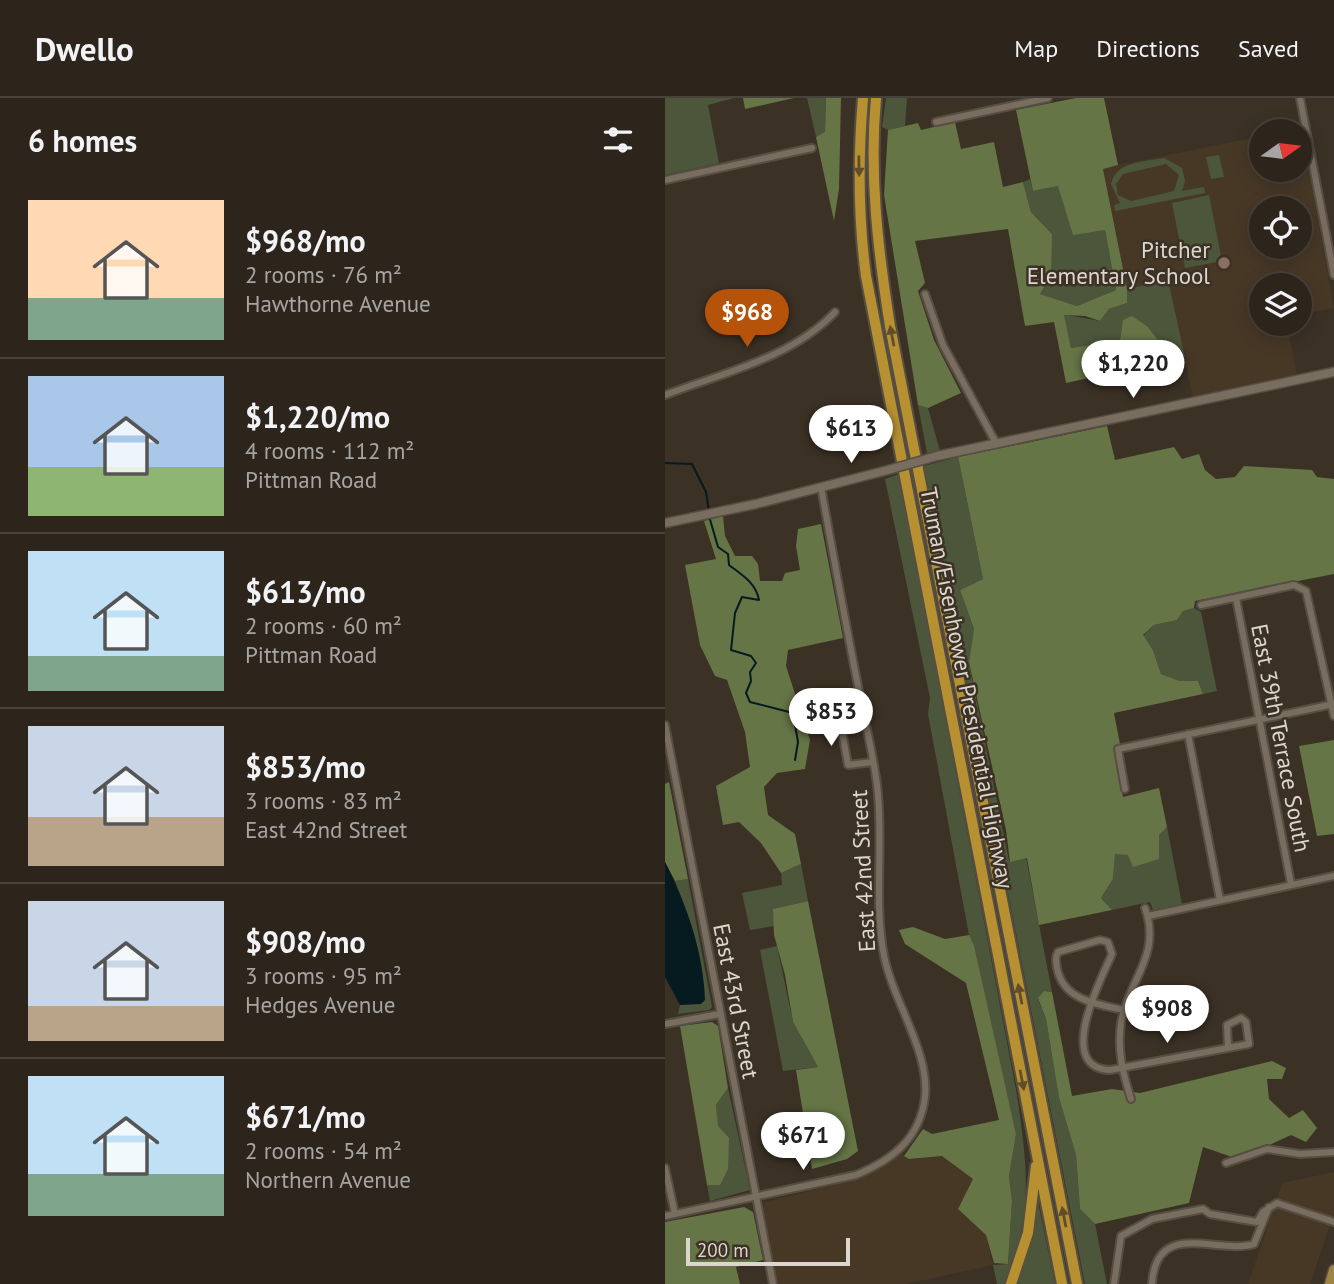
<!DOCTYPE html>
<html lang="en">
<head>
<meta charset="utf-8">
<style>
	:root { --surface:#2d251c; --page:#393129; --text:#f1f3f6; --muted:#a7a5a3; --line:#48423b; --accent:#b45309 }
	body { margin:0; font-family:"PT Sans",sans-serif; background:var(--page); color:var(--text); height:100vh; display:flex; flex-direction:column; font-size:26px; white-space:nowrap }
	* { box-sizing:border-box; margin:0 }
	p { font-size:23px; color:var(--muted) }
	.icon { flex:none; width:38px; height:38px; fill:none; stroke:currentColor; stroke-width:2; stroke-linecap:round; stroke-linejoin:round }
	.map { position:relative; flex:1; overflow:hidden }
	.drawer { display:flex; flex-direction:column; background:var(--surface); width:665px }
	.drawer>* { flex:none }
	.needle { width:46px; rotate:76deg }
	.tools { position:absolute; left:584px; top:21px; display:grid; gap:14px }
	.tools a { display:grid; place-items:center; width:63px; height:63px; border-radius:50%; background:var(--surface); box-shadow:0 4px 18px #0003,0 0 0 2px var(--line); font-size:35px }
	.scale { position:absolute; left:21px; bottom:18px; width:164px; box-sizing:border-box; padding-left:7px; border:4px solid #ddd6ce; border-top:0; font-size:19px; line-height:24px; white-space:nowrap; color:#ddd6ce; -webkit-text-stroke:5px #3c3125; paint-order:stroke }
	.price { position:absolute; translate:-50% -60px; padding:0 16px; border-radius:24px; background:#fff; color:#222; font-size:23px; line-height:46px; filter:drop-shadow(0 2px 4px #0008) }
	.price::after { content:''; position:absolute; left:50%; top:42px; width:21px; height:16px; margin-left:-10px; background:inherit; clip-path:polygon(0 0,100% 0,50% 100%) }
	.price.active { background:var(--accent); color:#fff }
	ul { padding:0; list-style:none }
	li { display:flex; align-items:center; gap:21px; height:175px; padding:0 28px }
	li+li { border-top:2px solid var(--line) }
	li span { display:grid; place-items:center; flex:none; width:196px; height:140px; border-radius:0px; color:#555 }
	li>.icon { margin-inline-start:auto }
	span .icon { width:84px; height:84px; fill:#fffc; stroke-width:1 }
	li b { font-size:30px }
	h2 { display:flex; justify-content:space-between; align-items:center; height:84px; padding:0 28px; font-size:30px }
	header { display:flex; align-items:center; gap:42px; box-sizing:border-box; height:98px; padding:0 35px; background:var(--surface); border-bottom:2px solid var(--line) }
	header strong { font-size:33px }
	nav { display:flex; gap:38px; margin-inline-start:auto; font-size:24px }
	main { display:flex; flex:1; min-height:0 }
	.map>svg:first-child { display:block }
	.built { fill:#473826; fill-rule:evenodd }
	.green { fill:#4c563b; fill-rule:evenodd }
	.forest { fill:#657546 }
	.water { fill:#051b1f }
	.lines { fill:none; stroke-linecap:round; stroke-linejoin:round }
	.stream { stroke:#051b1f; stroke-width:2 }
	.minor-casing { stroke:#574e43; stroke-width:10 }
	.tertiary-casing { stroke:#574e43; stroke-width:11 }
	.primary-casing { stroke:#574e43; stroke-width:13 }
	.motorway-casing { stroke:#574e43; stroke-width:14 }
	.minor { stroke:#796d5f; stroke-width:6 }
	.tertiary { stroke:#796d5f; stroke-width:8 }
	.primary { stroke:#9e8343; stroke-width:10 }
	.motorway { stroke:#b79131; stroke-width:10 }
	.tertiary-bridge-casing { stroke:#574e43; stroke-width:11; stroke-linecap:butt }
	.tertiary-bridge { stroke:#796d5f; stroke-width:8 }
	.oneway { fill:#614e29 }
	.education-dot { fill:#8d6e63; stroke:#3c3125; stroke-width:2.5 }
	.labels { text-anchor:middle; stroke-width:5; stroke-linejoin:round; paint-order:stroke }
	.poi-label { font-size:23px; fill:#ddd6ce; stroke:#3c3125; text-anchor:end }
	.street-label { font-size:23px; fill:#ddd6ce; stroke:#3c3125 }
</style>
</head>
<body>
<header>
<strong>Dwello</strong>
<nav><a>Map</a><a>Directions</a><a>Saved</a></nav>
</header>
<main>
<section class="drawer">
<h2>6 homes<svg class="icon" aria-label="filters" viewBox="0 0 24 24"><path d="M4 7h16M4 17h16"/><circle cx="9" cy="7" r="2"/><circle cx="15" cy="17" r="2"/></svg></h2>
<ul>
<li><span style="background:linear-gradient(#ffd9b3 70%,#7fa58c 0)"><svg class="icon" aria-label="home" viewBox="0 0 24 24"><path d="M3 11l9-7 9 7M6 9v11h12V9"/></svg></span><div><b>$968/mo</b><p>2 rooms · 76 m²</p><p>Hawthorne Avenue</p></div></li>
<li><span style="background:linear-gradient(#a9c7e8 65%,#8fb573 0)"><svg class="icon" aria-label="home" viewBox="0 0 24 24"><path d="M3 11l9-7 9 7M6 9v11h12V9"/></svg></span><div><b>$1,220/mo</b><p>4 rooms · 112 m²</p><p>Pittman Road</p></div></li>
<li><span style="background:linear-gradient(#bfe0f5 75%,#7fa58c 0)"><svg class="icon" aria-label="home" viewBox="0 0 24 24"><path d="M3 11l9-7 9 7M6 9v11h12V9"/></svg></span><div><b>$613/mo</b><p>2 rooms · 60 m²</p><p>Pittman Road</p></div></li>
<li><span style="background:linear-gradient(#c9d6e8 65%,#b9a48a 0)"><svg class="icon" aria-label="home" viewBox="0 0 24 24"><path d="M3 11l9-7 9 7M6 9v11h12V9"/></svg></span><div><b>$853/mo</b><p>3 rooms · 83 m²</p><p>East 42nd Street</p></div></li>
<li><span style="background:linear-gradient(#c9d6e8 75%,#b9a48a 0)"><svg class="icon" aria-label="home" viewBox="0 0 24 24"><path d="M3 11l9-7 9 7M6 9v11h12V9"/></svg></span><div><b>$908/mo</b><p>3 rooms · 95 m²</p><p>Hedges Avenue</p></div></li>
<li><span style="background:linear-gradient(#bfe0f5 70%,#7fa58c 0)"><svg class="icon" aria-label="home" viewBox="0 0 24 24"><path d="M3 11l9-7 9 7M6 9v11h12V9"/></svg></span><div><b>$671/mo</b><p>2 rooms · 54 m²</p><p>Northern Avenue</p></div></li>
</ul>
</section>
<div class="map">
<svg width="669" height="1186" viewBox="0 0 669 1186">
	<rect width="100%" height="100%" fill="#3c3125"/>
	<path class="built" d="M636,30L669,210L635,217V187H597V226H622L632,277L528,300L503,182L462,191L438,70L597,38V72H635V33H619ZM597,110H635V149H597Z
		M237,1055L244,1061L277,1058L309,1081L293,1111L321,1137L328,1167L241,1186H113L98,1110L100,1104L197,1080Z
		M669,1074V1115L645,1186H583L617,1085Z"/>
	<path class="green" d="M0,0H69L43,7L54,65L0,77Z
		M142,0H161L160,35L151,39Z
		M221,0H242L240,28L223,32L217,29Z
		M554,57L559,79L546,81L541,59Z
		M499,60L517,70L520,83L517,93L539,89L540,95L450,113L449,107L455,105L446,86C451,63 479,64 499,60ZM501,66L514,77L509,93L466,103L453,97L451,86L458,76Z
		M365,81L368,93L393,88L440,132L451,192L412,208L375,196L387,136L366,114L358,84Z
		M544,97L557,163L520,170L507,105Z
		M503,182L520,259L497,249L483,229L458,223L455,242L406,250L398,216L435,223L444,211L462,205V191Z
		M253,307L263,310L275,353L262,355Z
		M293,359L318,481L295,492L309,531L304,565L344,763L361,759L387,894L379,893L373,901L381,921L394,1000L411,1057L415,1111L430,1126L442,1186H420L259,368Z
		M234,376L352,997C363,1074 368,1111 341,1186H332L328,1167L343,1166L347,1103L344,1078L351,1036L304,837L263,616L265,600L220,381Z
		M529,510L536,514L552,593L538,596L533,583H515L496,576L488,552L478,538L489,527L512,522L518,513Z
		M502,729L517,806L488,812L485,804L447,812L436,800L448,781L450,755L464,757Z
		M136,766L143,803L109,811V828L85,832L77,795L117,787L116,775Z
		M23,781L47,909L44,912L13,916L15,907L36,905L33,852L10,783Z
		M112,848L128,924L153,969L118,973L95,852Z
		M63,990L85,1092L45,1103L42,1087H55L51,1007Z
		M372,1099L390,1186H350L364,1148Z"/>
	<path class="forest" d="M78,0H129L80,11Z
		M161,0H176L174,91L169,123L151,39L160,34Z
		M411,0H439L453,67L438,71L462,191V205L444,211L435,223L420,218L399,217L406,250L455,242L458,222L467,218L483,229L498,249L520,259L401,285L389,224L360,228L343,131L250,143L260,185L253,193L269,242L296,295L263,310L253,307L219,97L223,32L253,25L256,32L290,24L296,51L329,44L338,89L358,84L366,114L387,136L386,177L375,196L412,208L451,192L440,132L408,137L393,88L368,93L351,12Z
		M442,328L450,362L509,349L517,361L534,356L540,372L551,381L570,379L579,368L647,372L652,379L669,381V476L530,503L529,510L518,513L512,522L489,527L478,537L488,552L496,576L515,583H533L538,596L449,615L455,646L449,648L458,699L494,690L502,729L494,737V761L468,769L463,757L450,756L448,781L436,800L447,812L374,827L362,760L345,764L341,732L304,564L309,531L295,492L318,481L293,359Z
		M58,418L60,438L70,458H87L93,466L95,483H117L120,475L135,472L131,448L133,431L156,426L178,540L123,552L121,568L145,642L140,671L112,675L99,689L103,717L130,736L136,766L116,775L96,745L74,724L58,727L51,688L85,669L80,634L62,582L50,578L35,547L20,467L51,461L39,423Z
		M669,642V736L652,738L634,648Z
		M4,684L23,781L10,783L0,764V686Z
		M143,803L193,1053L182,1061L147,1071L131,972L153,969L128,924L120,877L109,837L108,811Z
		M248,829L280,841L304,837L309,848L351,1036L344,1078L347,1103L343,1166L329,1165L321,1137L293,1111L308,1081L277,1058L244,1061L239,1058L258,1031L267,1036L334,1022L301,885L240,846L234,832Z
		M379,893L387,894L407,998L447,991L475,995L607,963L621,970L617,981H602L604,1001L624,1020L638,1012L652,1030L641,1044L626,1037L594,1052L567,1059L538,1049L524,1105L430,1126L415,1111L411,1057L394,1000L381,921L373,900Z
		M47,924L53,928L63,990L51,1007L53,1028L64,1040L63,1071L55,1087H42L15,928Z
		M79,1109L88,1114L98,1162L71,1169L75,1186H0V1124Z"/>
	<path class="water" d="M0,764C22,807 38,853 40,902L36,906L15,907L0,879Z"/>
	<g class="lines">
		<path class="stream" d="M0,365L27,366L41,394L44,413
			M44,418L53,449L63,456L64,467C77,477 91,485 94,502L77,499L70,515L66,552L86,558L91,565L85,574L86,583L81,595L85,604L128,615L133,644L130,662"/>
		<defs>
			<path id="minor" d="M635,0L669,177
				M271,24L383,0
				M0,82L147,50
				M260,196L278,247L331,345
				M0,297C57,275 127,260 170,214
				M571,500L626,786
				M536,507L629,487L641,493L669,618
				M200,622L176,628L183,667L208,664
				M0,627L108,1186
				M523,636L555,802
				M460,691L453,651L669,606
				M483,818L669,778
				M459,912C431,906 398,902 392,870C391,863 390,860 393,854L435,842L443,844L447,856C437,879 389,970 445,972L584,946L581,924L576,920L562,927L563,948
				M0,926L55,916
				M466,1001C458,976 452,952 456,925C463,882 497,858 480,810
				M561,1065L602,1051L635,1056L669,1054
				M0,1070L10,1116
				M0,1118L191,1077C227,1062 255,1041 260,999C265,952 225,899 218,852C209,798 219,742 212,687C208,654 199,621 193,588C180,522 168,456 156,389
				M449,1186L456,1138L487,1121L538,1111L545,1116L592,1124L598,1114L612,1105L669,1124
				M487,1186C491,1120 552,1157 589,1146L604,1109"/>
			<path id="tertiary" d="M272,358L669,274
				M0,425L91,406L223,372"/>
			<path id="primary" d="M665,1186L669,1172"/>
			<path id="motorway" d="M198,0C193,60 193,118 201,178L397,1186
				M211,0C204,77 213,152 225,228L412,1186
				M346,1186L363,1135L371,1068"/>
		</defs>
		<use href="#minor" class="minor-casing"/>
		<use href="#tertiary" class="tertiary-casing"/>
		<use href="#primary" class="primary-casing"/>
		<use href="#motorway" class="motorway-casing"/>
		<use href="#minor" class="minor"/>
		<use href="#tertiary" class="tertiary"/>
		<use href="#primary" class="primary"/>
		<use href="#motorway" class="motorway"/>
		<defs>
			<path id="tertiary-bridge" d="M223,372L272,358"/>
		</defs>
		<use href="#tertiary-bridge" class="tertiary-bridge-casing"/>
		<use href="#tertiary-bridge" class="tertiary-bridge"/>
	</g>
	<defs><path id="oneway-solid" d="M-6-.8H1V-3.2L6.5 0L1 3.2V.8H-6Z" transform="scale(1.75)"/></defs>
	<g class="oneway">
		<use href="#oneway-solid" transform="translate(194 68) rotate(89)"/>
		<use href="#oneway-solid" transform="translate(227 238) rotate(-101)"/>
		<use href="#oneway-solid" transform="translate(355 896) rotate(-101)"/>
		<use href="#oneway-solid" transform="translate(357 982) rotate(79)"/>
		<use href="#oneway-solid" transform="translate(399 1119) rotate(-101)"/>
	</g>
	<circle class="education-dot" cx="559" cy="165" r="7"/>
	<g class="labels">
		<g class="poi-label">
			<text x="545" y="160">Pitcher<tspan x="545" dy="26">Elementary School</tspan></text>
		</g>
		<g class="street-label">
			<text transform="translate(302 590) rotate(79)" y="8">Truman/Eisenhower Presidential Highway</text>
			<text transform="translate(616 640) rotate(79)" y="8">East 39th Terrace South</text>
			<text transform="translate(198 773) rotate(-93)" y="8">East 42nd Street</text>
			<text transform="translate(71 903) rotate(79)" y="8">East 43rd Street</text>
		</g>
	</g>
</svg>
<div class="tools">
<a><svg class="needle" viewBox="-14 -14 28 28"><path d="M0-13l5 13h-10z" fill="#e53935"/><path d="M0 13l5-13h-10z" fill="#a7a5a3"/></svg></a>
<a><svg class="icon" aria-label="locate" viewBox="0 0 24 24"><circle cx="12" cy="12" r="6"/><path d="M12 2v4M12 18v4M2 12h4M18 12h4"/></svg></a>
<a><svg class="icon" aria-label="layers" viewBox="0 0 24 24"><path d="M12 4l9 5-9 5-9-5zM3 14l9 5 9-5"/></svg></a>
</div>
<div class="scale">200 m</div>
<b class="price active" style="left:82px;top:251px">$968</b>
<b class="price" style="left:468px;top:302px">$1,220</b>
<b class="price" style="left:186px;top:367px">$613</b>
<b class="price" style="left:166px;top:650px">$853</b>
<b class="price" style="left:502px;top:947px">$908</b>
<b class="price" style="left:138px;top:1074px">$671</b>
</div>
</main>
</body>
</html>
